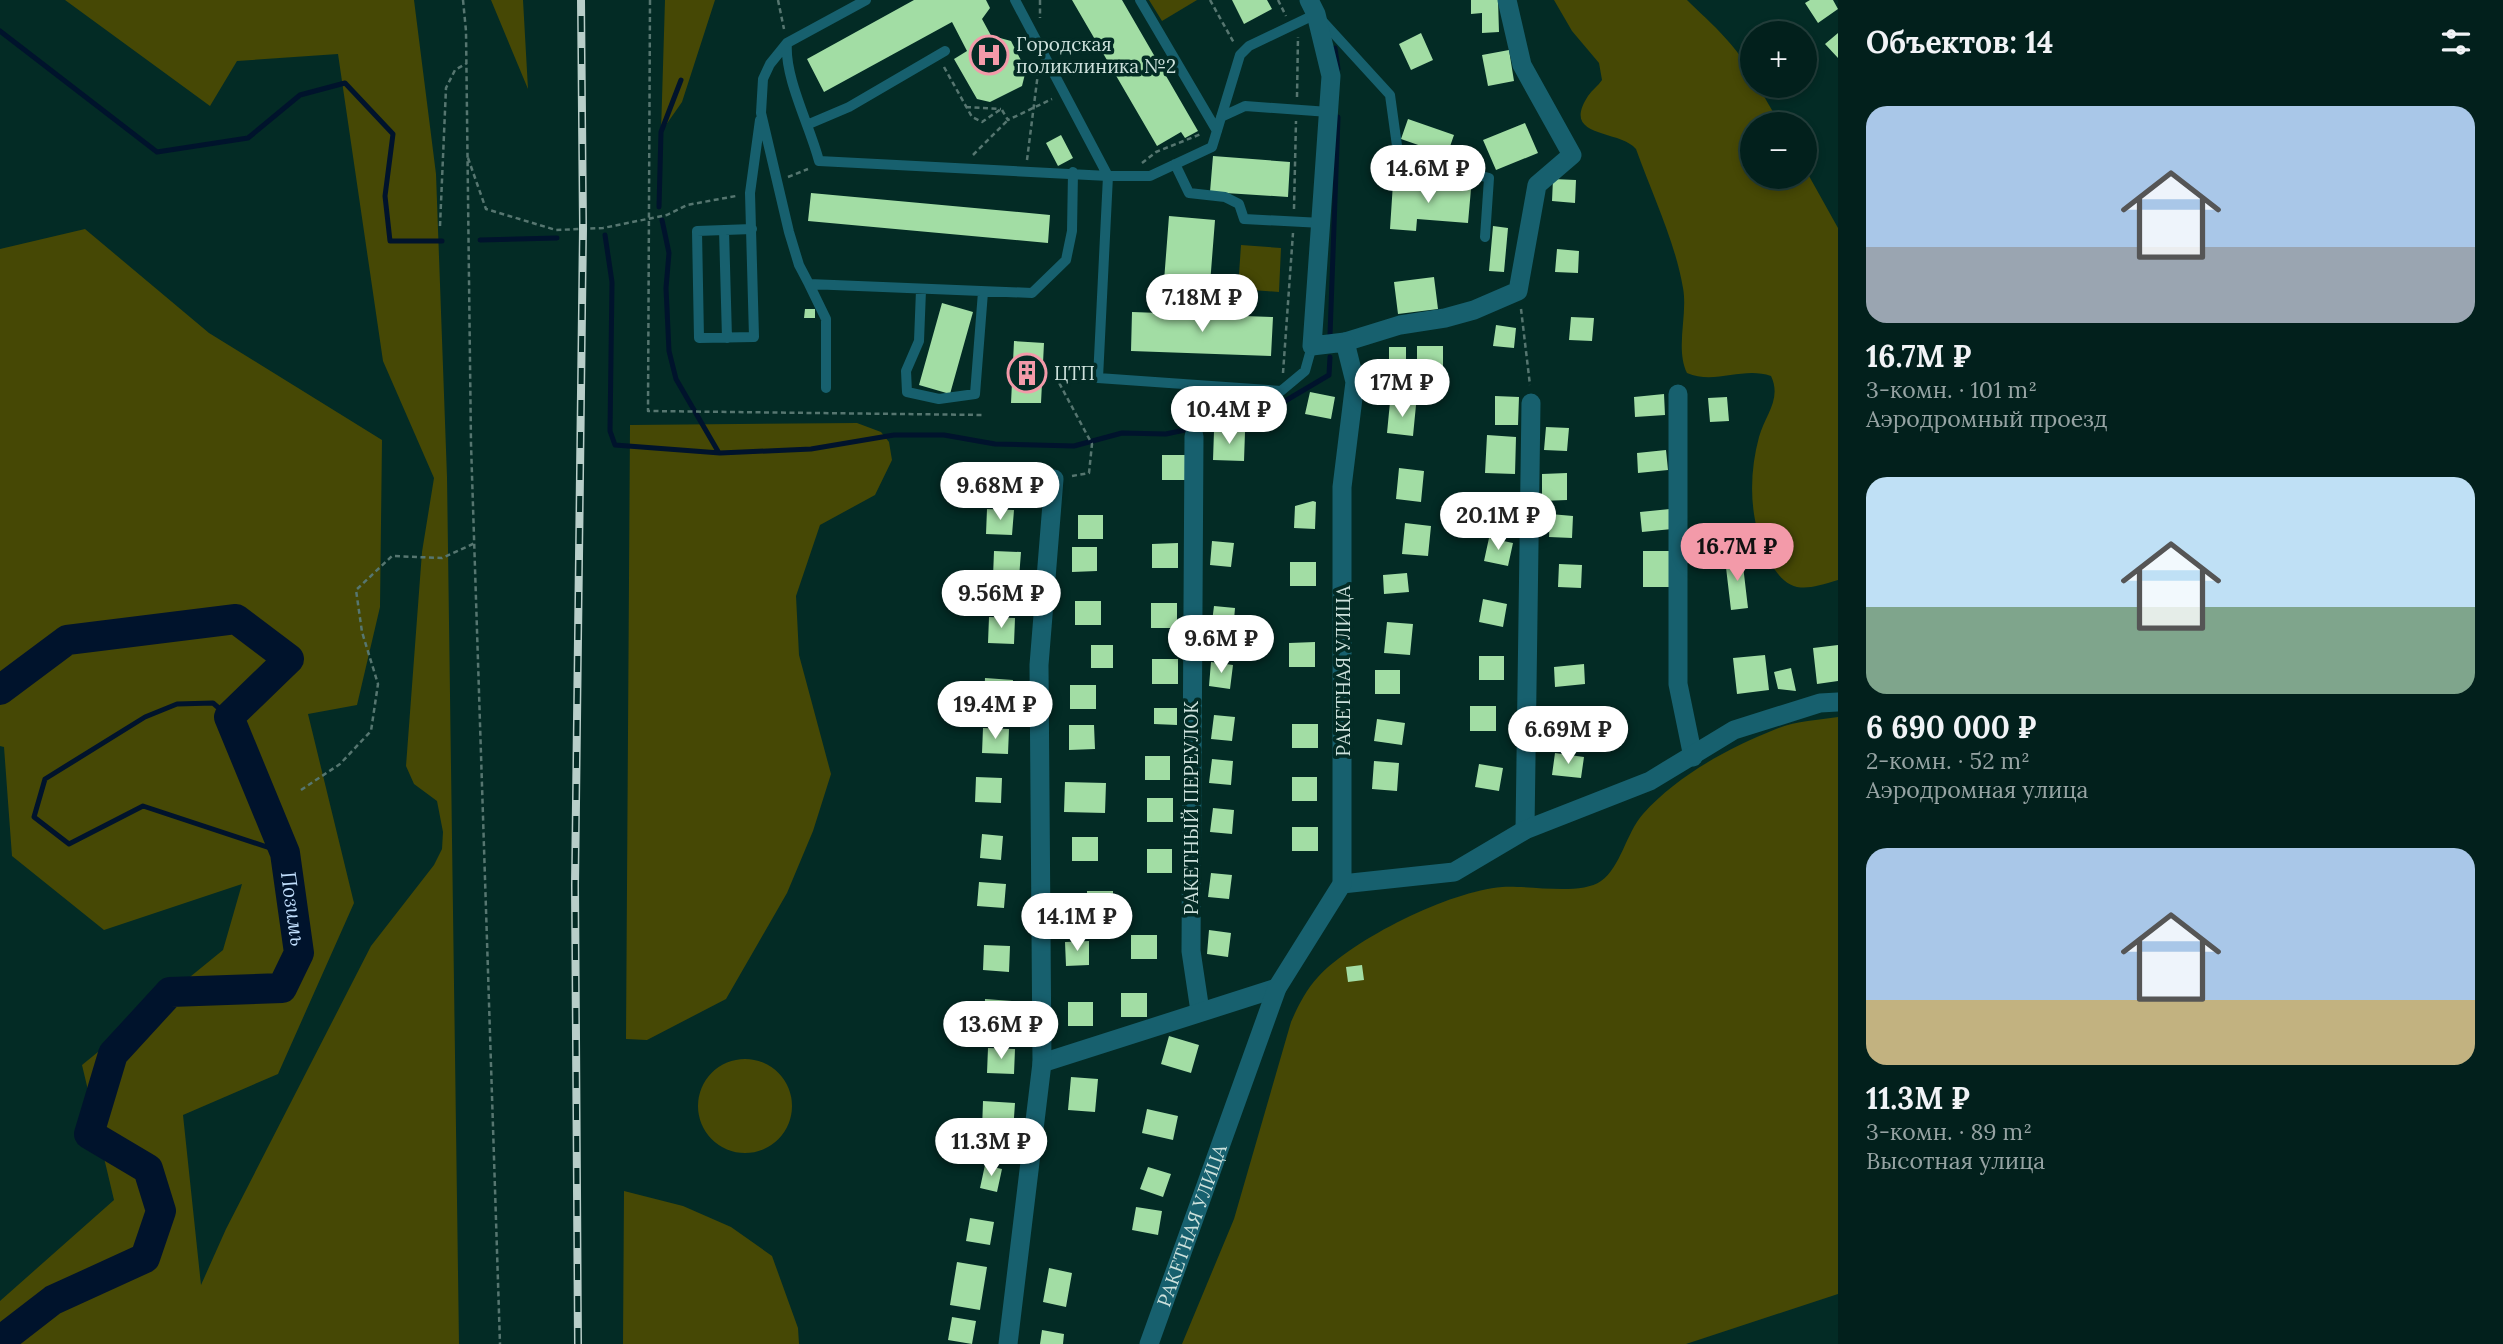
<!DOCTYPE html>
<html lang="ru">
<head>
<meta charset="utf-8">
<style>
	:root { --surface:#02201c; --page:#102d29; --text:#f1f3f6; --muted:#96a3a3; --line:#233e3b; --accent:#f39aa9 }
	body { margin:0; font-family:Lora,serif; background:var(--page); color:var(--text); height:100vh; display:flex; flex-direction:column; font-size:26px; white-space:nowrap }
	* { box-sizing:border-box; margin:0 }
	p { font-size:23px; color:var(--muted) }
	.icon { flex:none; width:38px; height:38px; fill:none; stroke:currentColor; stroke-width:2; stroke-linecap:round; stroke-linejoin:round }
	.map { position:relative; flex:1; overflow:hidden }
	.drawer { display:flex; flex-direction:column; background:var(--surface); width:665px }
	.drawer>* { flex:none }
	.fabs { position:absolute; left:1740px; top:21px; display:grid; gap:14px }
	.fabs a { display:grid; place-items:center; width:77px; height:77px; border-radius:50%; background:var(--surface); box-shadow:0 4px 10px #0003,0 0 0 2px var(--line); font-size:35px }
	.price { position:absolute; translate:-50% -60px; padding:0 16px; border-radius:24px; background:#fff; color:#222; font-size:23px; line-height:46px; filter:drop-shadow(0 2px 4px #0008) }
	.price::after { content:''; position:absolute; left:50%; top:42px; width:21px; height:16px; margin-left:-10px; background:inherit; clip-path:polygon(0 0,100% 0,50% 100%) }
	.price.current { background:var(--accent); color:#111 }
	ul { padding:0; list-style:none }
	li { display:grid; align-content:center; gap:14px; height:371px; padding:0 28px }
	li span { display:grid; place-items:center; height:217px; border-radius:21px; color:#555 }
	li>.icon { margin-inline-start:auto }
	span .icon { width:126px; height:126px; fill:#fffc; stroke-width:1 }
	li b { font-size:30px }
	h2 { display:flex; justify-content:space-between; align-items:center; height:84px; padding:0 28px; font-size:30px }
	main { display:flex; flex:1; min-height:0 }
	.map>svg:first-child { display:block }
	.green { fill:#464805 }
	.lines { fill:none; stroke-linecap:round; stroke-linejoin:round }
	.stream { stroke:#00132c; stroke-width:5 }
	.river { stroke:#00132c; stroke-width:30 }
	.building { fill:#a2dda4 }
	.path { stroke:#567670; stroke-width:2.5; stroke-dasharray:5 3.5; stroke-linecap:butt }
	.lane { stroke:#17606e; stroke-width:10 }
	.street { stroke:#17606e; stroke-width:19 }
	.rail-casing { stroke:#b8cec9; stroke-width:8 }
	.rail { stroke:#032b25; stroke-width:5; stroke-dasharray:16; stroke-linecap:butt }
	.labels { text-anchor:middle; stroke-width:7; stroke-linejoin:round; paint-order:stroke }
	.poi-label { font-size:19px; fill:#cee2dd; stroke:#032b25; text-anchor:start }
	.street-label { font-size:19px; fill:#cee2dd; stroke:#032b25 }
	.water-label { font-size:21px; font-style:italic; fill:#c0defc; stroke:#032b25 }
</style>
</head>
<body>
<main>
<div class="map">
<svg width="1838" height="1344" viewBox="0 0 1838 1344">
	<rect width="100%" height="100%" fill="#032b25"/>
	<path class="green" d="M65,0H414L436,174L447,477L459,1344H0V1301L114,1200L82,1065L223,950L242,884L104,930L12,856L4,747L0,746V249L85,229L209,333L382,440L380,607L357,705L308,714L354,903L278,1074L183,1115L201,1285L226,1229L371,946L434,865L442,849L443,832L437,801L414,784L406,766L422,552L434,478L383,361L338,54L237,61L210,106Z
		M491,0H523L528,89Z
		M665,0H715L682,102L661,132Z
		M1149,0H1197L1162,21Z
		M1554,0H1687C1707,20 1752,57 1752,86H1758L1780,124H1752V177H1804V167L1838,228V580C1805,590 1789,595 1770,562C1749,524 1748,478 1759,437C1765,415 1782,399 1771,376C1743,366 1715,385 1687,373C1675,348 1688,315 1683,288C1675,241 1652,194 1636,149C1619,129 1560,139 1588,96C1592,90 1598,86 1602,80L1599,63L1572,31Z
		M1241,245L1281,248L1279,292L1238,289Z
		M857,423L881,432L889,442L892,460L875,495L820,525L796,596L799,655L831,774L813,831L787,893L726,999L647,1040L626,1039L630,425Z
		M1838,717V1294L1686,1344H1182L1234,1219L1291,1022C1298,1006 1306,990 1318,977C1353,939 1450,891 1502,887C1528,885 1580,896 1601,881C1621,867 1626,833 1643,814C1677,776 1728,748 1776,729C1795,721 1818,720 1838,717Z
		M698 1106a47 47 0 1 1 94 0a47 47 0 1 1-94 0Z
		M624,1191L683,1206L731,1227L772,1256L798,1328L799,1344H623Z"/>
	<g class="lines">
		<path class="stream" d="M0,31L157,152L248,138L300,95L345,83L393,134L385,196L390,241H442
			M1335,48L1338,69
			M659,207L661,132L681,80
			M662,220L669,253L666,288L669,351L676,379L719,453
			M605,235L612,282L610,431L615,445L720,453L811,449L894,435H944L995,444L1074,446L1122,433L1166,434L1241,418L1280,404L1329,375L1330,357
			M480,240L557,238
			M1330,335L1338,117
			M229,717L213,703L177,704L145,717L45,779L34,817L69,844L143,806L285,853"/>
		<path class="river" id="s1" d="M0,690L67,640L236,619L289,659L229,717L285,853L299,953L282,988L170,992L113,1054L89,1134L148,1169L161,1211L145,1258L53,1300L0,1341"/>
	</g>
	<path class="building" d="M914,0H986L990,8L982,19L994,41L1000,38L1011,41L1026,70L1022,86L990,102L977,99L954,59L967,51L952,22L824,92L807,59Z
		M1072,0H1122L1198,131L1185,138L1181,132L1157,146Z
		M1232,0H1267L1272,9L1244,24Z
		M1471,0H1498L1499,32L1482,33V13L1471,14Z
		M1810,0H1833L1838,9L1818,23L1805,3Z
		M1421,33L1433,60L1411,70L1399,44Z
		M1838,33V58L1825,44Z
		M1509,50L1514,81L1488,86L1482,55Z
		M1408,119L1454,135L1447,155L1401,139Z
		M1525,123L1538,153L1496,170L1483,140Z
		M1061,135L1073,158L1058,166L1046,143Z
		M1213,156L1290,162L1288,197L1210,192Z
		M1553,179L1576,180L1575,203L1552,201Z
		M1393,183L1471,189L1468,223L1417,219L1416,231L1390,229Z
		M811,193L1050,215L1048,243L808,221Z
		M1169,216L1215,220L1210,284L1164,281Z
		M1493,226L1508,228L1504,272L1489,271Z
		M1557,249L1579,251L1578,273L1555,272Z
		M1434,277L1438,309L1398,314L1394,282Z
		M942,303L973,312L950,394L919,385Z
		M805,309H815V318H804Z
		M1132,312L1273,317L1271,356L1131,351Z
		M1571,317L1594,318L1592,341L1569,340Z
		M1496,325L1516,328L1514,348L1493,346Z
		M1014,341L1044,343L1041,403H1011Z
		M1417,346H1443V371H1417Z
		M1389,347H1406V374H1389Z
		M1310,392L1335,397L1331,419L1305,414Z
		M1664,394L1665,415L1635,417L1634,397Z
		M1495,396L1519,397L1518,425H1495Z
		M1727,397L1729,421L1710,422L1708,398Z
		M1390,402L1416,405L1413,436L1387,433Z
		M1546,427L1569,428L1567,451L1544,450Z
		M1214,431L1245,432L1244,461L1213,460Z
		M1487,435L1516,437L1515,474L1485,473Z
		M1666,450L1668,470L1638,473L1637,453Z
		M1162,455H1187V480H1162Z
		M1399,468L1424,471L1421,502L1396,499Z
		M1567,473V500L1542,501V474Z
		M1313,501L1316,502L1315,529L1294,528L1295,506Z
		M1510,507L1512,527L1482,529L1481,509Z
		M987,509L1014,510L1012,535L986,534Z
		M1670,509L1672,529L1642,532L1640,512Z
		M1550,514L1573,516L1572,538L1549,537Z
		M1078,515H1103V539H1078Z
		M1405,523L1431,526L1428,556L1402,554Z
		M1489,538L1513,543L1508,566L1484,561Z
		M1212,541L1234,543L1231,567L1210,565Z
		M1178,543V568H1152V544Z
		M1072,547H1097V571L1072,572Z
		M994,551L1021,552L1019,578L993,577Z
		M1643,551H1675V587H1643Z
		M1742,557L1748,608L1731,610L1725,559Z
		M1290,562H1316V586H1290Z
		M1559,564L1582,565L1581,588L1558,587Z
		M1407,573L1409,592L1384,594L1383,575Z
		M1483,599L1507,604L1503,627L1479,622Z
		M1075,601H1101V625H1075Z
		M1151,603H1177V628H1151Z
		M1214,606L1235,608L1233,632L1211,630Z
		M989,617L1015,618L1014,644L988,643Z
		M1387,622L1413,624L1410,655L1384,653Z
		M1315,642V667H1289V643Z
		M1091,645H1113V668H1091Z
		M1838,645V681L1817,684L1813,648Z
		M1765,655L1769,690L1737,694L1733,658Z
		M1479,656H1504V680H1479Z
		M1152,659H1178V684H1152Z
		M1211,662L1233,665L1230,689L1209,686Z
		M1584,664L1585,684L1555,687L1554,667Z
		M1791,668L1796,691L1778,689L1774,672Z
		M1375,670H1400V694H1375Z
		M985,678L1013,680L1011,700L984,698Z
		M1070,685H1096V709H1070Z
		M1470,706H1496V731H1470Z
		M1154,708H1177V725L1154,724Z
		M1214,715L1235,717L1232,741L1211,739Z
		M1549,716H1570V740L1549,739Z
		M1377,719L1405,723L1402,745L1374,741Z
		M1292,724H1318V748H1292Z
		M1069,725H1094L1095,749L1069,750Z
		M983,728L1009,729L1008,754L982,753Z
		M1555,753L1584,757L1581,778L1552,775Z
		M1145,756H1170V780H1145Z
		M1212,759L1233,761L1231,785L1209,783Z
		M1374,761L1399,763L1397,791L1372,789Z
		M1479,764L1503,768L1499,791L1475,787Z
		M976,777L1002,778L1001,803L975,802Z
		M1292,777H1317V801H1292Z
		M1065,782L1106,783L1105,813L1064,812Z
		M1147,798H1173V822H1147Z
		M1213,808L1234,810L1232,834L1210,832Z
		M1292,827H1318V851H1292Z
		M982,834L1003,836L1001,860L980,858Z
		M1072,837H1098V861H1072Z
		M1147,849H1172V873H1147Z
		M1211,873L1232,875L1229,899L1208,897Z
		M979,882L1006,884L1004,908L977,906Z
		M1087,891H1113V916H1087Z
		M1209,930L1231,933L1228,957L1207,954Z
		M1131,935H1157V959H1131Z
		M1089,941V965L1066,966L1065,942Z
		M984,945L1010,946L1009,972L983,970Z
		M1362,965L1364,980L1348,982L1346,967Z
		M1121,993H1147V1017H1121Z
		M985,999L1012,1001L1010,1026L984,1025Z
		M1068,1002H1093V1026H1068Z
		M1169,1036L1199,1045L1191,1073L1161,1064Z
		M988,1048L1015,1049L1014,1074L987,1073Z
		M1071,1077L1098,1079L1095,1112L1068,1110Z
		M983,1101L1015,1103L1013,1132L982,1130Z
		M1147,1109L1178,1116L1173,1140L1142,1133Z
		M985,1165L1002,1169L997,1192L980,1188Z
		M1148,1167L1171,1174L1163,1197L1140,1189Z
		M1136,1207L1162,1211L1158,1235L1132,1230Z
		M970,1218L994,1222L990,1245L966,1241Z
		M957,1262L987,1267L980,1310L950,1305Z
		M1049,1268L1072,1273L1066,1307L1043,1302Z
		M952,1317L976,1321L972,1344L948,1340Z
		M1042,1330L1064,1334L1063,1344H1040Z"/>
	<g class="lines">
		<path class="path" d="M463,0L466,31L471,444L500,1344
			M650,0L648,411L985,415
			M778,0L784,29
			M1040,0V18
			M1210,0L1234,43
			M1278,0L1286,16
			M944,67L972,117L982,122L1001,109
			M1297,97L1298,37
			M966,107L1001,109
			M1002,110L1008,120L1052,99
			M973,155L1008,120
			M468,158L486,209L556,230L603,228L667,215L687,205L736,196
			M1027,160L1038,73
			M1142,163L1156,152L1201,134
			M788,177L808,169
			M1294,209L1296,121
			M440,226L446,88L455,70L467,63
			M1521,309L1530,385
			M1283,373L1293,233
			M1072,476L1089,473L1092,444L1057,379H1084
			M301,790L340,764L371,731L378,684L362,632L356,590L392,556L442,558L475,543"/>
		<path class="lane" d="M866,0L787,43L770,64L763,79L761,113L789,232L799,265L809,284L1032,293L1066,260L1072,231L1073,172
			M1015,0L1108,176L1098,378L1281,391L1305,371L1312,346
			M1140,0L1217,131
			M787,43C784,77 810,126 819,161L1108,176H1150L1212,147L1240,55L1249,46L1316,14L1390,95L1398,153L1489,178L1485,237
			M1221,117L1245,106L1329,112
			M809,124L849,107L945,51
			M1175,164L1189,193L1225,197L1239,204L1244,219L1322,223
			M752,229L697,231L699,338L754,337L750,193L760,120
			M724,230L727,338
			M809,284L826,319V388
			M921,290L919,341L906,371L907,392L939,399L975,394L983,292"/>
		<g class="street">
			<path d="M1345,342L1400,325L1445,318L1474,310L1518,291L1537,185L1572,155L1522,65L1507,0"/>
			<path d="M1678,394V684L1693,757"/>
			<path d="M1194,436L1191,951L1200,1011"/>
			<path d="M1525,830L1531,403"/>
			<path d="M1342,884L1454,872L1525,830L1650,781L1734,730L1820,703L1838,702"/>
			<path d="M1042,1063L1277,988"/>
			<path d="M1008,1344L1042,1063L1039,665L1054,479"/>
			<path id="s2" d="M1149,1344L1277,988L1342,884V487L1355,382L1345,342L1312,346L1331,76L1316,14L1309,0"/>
		</g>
		<defs>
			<path id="rail" d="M578,1344L575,885L583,228L581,0"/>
		</defs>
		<use href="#rail" class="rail-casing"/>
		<use href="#rail" class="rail"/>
	</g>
	<defs>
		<symbol id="hospital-ring" viewBox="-11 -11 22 22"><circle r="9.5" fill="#032b25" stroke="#f39aa9" stroke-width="1.5"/><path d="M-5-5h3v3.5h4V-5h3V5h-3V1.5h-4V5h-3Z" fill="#f39aa9"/></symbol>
		<symbol id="building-ring" viewBox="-11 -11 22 22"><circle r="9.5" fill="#032b25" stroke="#f39aa9" stroke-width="1.5"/><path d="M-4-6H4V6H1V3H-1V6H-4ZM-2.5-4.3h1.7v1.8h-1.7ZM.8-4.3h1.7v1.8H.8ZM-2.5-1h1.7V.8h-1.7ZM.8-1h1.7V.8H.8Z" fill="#f39aa9"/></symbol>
	</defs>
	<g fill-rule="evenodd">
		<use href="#hospital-ring" x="967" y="33" width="44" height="44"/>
		<use href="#building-ring" x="1005" y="351" width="44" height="44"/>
	</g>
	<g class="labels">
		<g class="poi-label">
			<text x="1016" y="51">Городская<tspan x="1016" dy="22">поликлиника №2</tspan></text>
			<text x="1054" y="380">ЦТП</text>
		</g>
		<g class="street-label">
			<text transform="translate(1343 671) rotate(-90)" y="7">РАКЕТНАЯ УЛИЦА</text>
			<text transform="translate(1191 808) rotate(-90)" y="7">РАКЕТНЫЙ ПЕРЕУЛОК</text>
			<text dy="7" stroke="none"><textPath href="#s2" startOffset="126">РАКЕТНАЯ УЛИЦА</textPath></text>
		</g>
		<g class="water-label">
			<text dy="7" stroke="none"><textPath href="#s1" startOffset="607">Позимь</textPath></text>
		</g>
	</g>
</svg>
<div class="fabs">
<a>+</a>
<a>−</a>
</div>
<b class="price" style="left:1428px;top:205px">14.6M ₽</b>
<b class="price" style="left:1202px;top:334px">7.18M ₽</b>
<b class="price" style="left:1402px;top:419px">17M ₽</b>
<b class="price" style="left:1229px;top:446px">10.4M ₽</b>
<b class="price" style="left:1000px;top:522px">9.68M ₽</b>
<b class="price" style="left:1498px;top:552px">20.1M ₽</b>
<b class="price current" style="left:1737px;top:583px">16.7M ₽</b>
<b class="price" style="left:1001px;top:630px">9.56M ₽</b>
<b class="price" style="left:1221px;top:675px">9.6M ₽</b>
<b class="price" style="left:995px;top:741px">19.4M ₽</b>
<b class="price" style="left:1568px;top:766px">6.69M ₽</b>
<b class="price" style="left:1077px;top:953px">14.1M ₽</b>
<b class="price" style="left:1001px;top:1061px">13.6M ₽</b>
<b class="price" style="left:991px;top:1178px">11.3M ₽</b>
</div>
<section class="drawer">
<h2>Объектов: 14<svg class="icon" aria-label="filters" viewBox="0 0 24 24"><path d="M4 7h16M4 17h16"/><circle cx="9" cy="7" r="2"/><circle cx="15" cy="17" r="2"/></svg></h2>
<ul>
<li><span style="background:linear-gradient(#a9c7e8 65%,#9aa5b1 0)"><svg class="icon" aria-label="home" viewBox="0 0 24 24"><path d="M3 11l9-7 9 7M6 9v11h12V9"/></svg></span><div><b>16.7M ₽</b><p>3-комн. · 101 m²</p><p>Аэродромный проезд</p></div></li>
<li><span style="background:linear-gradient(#bfe0f5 60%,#7fa58c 0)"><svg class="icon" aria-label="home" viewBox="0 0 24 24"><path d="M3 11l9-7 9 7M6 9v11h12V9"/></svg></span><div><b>6 690 000 ₽</b><p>2-комн. · 52 m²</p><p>Аэродромная улица</p></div></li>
<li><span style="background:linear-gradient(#a9c7e8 70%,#c2b280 0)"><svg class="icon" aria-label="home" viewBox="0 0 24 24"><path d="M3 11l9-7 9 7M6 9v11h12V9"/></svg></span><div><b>11.3M ₽</b><p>3-комн. · 89 m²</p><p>Высотная улица</p></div></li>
</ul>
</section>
</main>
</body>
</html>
